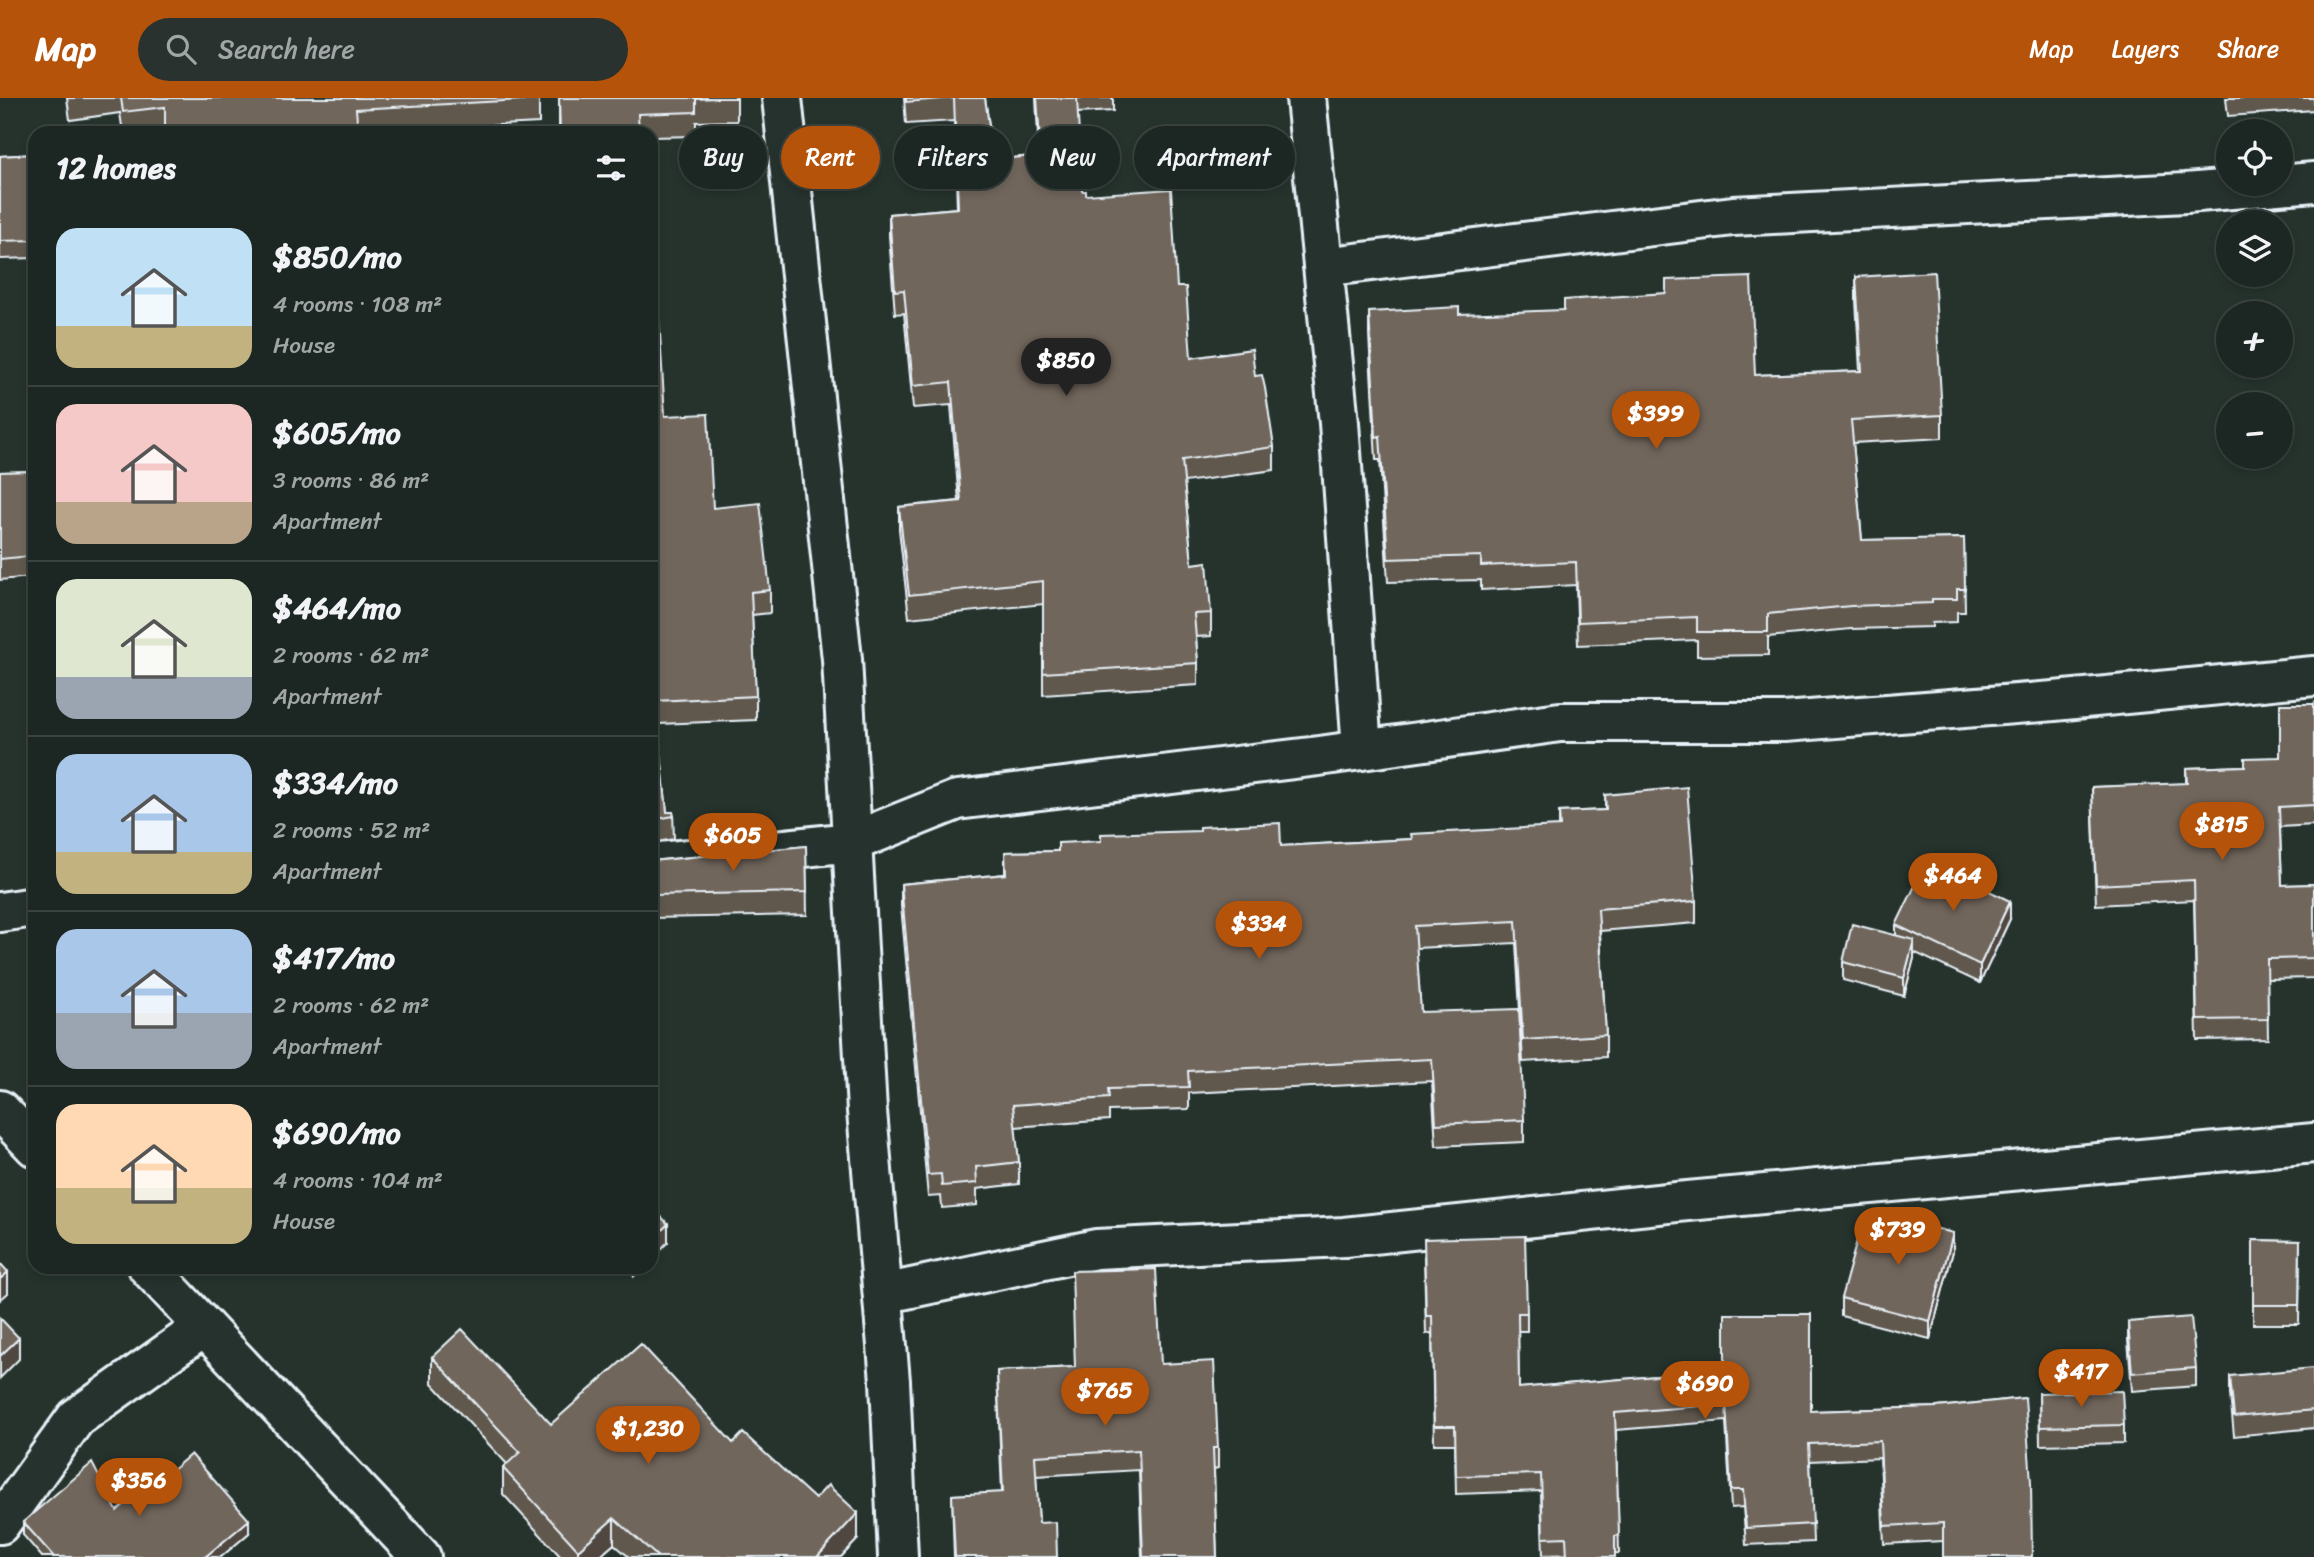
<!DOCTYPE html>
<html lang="en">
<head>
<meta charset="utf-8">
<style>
	:root { --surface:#1c2622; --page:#29322f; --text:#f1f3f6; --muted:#a0a5a5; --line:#3a4340; --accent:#b45309 }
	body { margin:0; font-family:Sriracha,sans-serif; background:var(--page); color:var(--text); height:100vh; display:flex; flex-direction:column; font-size:26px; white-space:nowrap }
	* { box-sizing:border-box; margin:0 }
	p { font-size:23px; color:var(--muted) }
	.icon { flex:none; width:38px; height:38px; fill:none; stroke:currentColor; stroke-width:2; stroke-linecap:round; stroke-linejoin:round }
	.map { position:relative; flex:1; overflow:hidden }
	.panel { position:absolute; left:28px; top:28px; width:630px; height:1148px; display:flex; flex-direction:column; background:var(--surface); border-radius:21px; box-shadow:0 4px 10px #0003,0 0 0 2px var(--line) }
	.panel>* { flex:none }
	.banner { position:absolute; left:679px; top:28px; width:665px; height:63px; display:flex; gap:14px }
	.buttons { position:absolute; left:2216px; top:21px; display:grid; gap:14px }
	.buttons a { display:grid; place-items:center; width:77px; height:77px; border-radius:50%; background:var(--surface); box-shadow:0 4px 10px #0003,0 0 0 2px var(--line); font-size:35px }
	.price { position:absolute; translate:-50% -60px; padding:0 16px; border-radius:24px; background:var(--accent); color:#fff; font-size:23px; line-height:46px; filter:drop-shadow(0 2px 4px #0008) }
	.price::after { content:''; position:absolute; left:50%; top:42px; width:21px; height:16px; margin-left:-10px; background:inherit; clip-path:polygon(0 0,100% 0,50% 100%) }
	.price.current { background:#222; color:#fff }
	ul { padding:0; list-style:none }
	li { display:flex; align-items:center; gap:21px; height:175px; padding:0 28px }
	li+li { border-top:2px solid var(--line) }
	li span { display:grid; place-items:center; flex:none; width:196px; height:140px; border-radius:21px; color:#555 }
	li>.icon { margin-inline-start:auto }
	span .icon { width:84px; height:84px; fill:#fffc; stroke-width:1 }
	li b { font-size:30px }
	h2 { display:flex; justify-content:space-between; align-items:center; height:84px; padding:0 28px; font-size:30px }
	.tag { padding:0 24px; border-radius:32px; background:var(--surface); box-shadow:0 4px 10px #0003,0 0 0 2px var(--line); font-size:24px; line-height:63px }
	.tag.current { background:var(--accent); color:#fff }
	header { display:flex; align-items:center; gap:42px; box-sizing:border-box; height:98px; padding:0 35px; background:var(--accent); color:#fff }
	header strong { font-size:33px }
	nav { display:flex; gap:38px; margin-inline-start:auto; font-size:24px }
	.search { width:490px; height:63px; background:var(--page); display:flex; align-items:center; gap:18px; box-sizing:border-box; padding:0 24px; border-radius:38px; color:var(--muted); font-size:26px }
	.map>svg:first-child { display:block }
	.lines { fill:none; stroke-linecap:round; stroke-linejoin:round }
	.street-casing { stroke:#e8f1f8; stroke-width:44 }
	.secondary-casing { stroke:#e8f1f8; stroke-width:44 }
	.street { stroke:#26332d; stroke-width:38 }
	.secondary { stroke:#26332d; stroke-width:38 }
	.wall { fill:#61584e; stroke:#e8f1f8; stroke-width:2 }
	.shaded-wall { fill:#4f4740; stroke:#e8f1f8; stroke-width:2 }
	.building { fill:#71665b; stroke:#e8f1f8; stroke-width:2 }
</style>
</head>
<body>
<header>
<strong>Map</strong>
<div class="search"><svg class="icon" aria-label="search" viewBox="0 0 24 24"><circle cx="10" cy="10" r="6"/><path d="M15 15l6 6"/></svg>Search here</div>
<nav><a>Map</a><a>Layers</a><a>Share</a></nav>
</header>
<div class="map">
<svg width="2314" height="1459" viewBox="0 0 2314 1459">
	<rect width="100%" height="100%" fill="#26332d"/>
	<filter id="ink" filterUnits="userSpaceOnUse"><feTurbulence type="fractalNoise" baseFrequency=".0143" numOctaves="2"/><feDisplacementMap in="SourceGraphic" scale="14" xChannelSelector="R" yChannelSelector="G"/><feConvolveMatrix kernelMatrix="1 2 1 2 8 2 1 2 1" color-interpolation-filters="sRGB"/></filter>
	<g filter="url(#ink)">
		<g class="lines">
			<defs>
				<path id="street" d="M782,0L842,561L867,1013L890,1283L898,1459
					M1306,0L1339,325L1362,652
					M1323,169L1733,118L2186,95L2314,84
					M651,765L852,744L957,702L1319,658L1560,624H1784L2054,603L2314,578
					M0,814L35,809
					M883,1196L1096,1151L1344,1139L1677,1104L2314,1045
					M0,1426L76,1320L204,1229"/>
				<path id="secondary" d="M0,1012L35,1049
					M148,1169L421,1459"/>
			</defs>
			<use href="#street" class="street-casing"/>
			<use href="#secondary" class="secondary-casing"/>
			<use href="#street" class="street"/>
			<use href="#secondary" class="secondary"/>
		</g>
		<path class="wall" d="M67,0H539V25L358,34L165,32L144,35H123L120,15L70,22Z
			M559,0H737V23L696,24V38L651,39V35H559Z
			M904,0H985L994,62L1039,57L1036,0H1113V13L1077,15L1082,93L1177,189L1191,260L1255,278L1274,349V372L1184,384L1192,466L1211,515V538L1196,539L1198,565V587L1043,597V506L909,520L899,431V409L959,403L951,307L913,310L904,215L895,216L889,138V116L957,110L954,23L906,26Z
			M2226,0H2314V12L2228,18Z
			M35,56V160L0,161V58Z
			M1856,179L1942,317V340L1853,345L1862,442L1964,440L1965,514H1957V524L1932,525V529L1851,531L1768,539V557L1697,558V542L1578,547L1576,487L1481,492V482L1388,484L1380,362H1376L1369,237V214L1459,216L1755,277L1860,273L1856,202Z
			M651,220L665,318L713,410L770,492V515L752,517L756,598V622L658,626L667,714H673L674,741L651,745Z
			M35,373V513L31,479L0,482V374Z
			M2314,606V727L2280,729L2282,787L2314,786V880L2267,881L2268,941L2197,942L2194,802L2096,807L2092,689L2186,686V670L2245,668L2280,659Z
			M1605,697L1696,803V825L1600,833L1606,937V959L1523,964L1516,845L1416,850L1421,914L1524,1022V1044L1436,1048L1432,983L1189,995V1011L1109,1013V1022L1015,1029L1019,1064V1086L977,1091V1107L942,1110L941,1098L928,1099L901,808V786L1005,776V754L1281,748L1411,741L1559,729V714L1605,712Z
			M806,748L807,817L651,820V763Z
			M2010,821L1980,885L1914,854V860L1904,898L1843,882V864L1896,837V827Z
			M2253,1142L2300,1143L2299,1226H2253Z
			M1953,1153L1930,1241L1841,1218V1200Z
			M1424,1159L1527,1215V1233H1518L1519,1290L1725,1272L1811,1313L1937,1309L2025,1300L1943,1443L1884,1446L1880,1360L1810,1363L1813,1444L1746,1447L1743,1409L1731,1410L1726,1323L1616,1332L1619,1455L1543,1457L1541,1393L1456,1396L1455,1346H1434L1432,1235L1426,1236Z
			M625,1169H643L634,1178Z
			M2128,1224L2196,1270V1288L2132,1293L2128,1242Z
			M432,1259L551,1326L733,1345L858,1441L841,1459H629L614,1446L599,1459H561L503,1396V1370L507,1366L432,1285Z
			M1161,1266L1218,1350V1370L1214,1371L1217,1459H1142L1139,1372L1036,1378L1039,1425L1057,1459H954L952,1397L1002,1395L997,1273L1074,1269Z
			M2230,1278L2314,1280V1330L2234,1338L2230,1296Z
			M2039,1295L2124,1327V1345L2040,1347Z
			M149,1392L249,1435L221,1459H42L23,1437V1424L117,1413Z"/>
		<path class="shaded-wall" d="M2010,803V821L1980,885V867Z
			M1914,842V860L1904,898V880Z
			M668,1126V1144L651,1161V1143Z
			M1953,1135V1153L1930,1241V1223Z
			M634,1169H643L634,1178Z
			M8,1174V1195L0,1202V1181Z
			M19,1240V1261L0,1280V1258Z
			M858,1415V1441L841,1459H817Z
			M614,1420V1446L599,1459H578V1452Z
			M249,1422V1435L221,1459H205Z"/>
		<path class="building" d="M121,0H539V1L356,11L358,35H165V9L123,14Z
			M559,0H716L696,1V14L638,16L639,35H560Z
			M906,0H985L994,62L1041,57L1037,0H1077L1082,93H1086V97L1171,91L1177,189H1186L1191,260L1252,251L1255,278L1262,277L1265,290L1274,349L1182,362L1192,466L1207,464L1211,515L1194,516L1198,565L1043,575V483L909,497L899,409L961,403L951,284L913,288L904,192L895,193L889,116L958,110L954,0L906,4Z
			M35,56V142L0,143V58Z
			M1934,174L1942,317L1851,322L1862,442L1964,440L1965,491H1957V501H1932V505L1851,508L1768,516V534H1697V519L1578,524L1576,464L1481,468V458L1388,461L1380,338L1376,339L1369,214L1459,209V216L1564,212V202L1666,195V182L1751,179L1755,277L1862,273L1856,179Z
			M659,219L665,318L708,316L713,410L760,405L770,492L751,494L756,598L655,603L667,714H673L674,718L651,722V220Z
			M35,373V493L31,458L0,461V374Z
			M2280,606H2314V707L2279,709L2282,787L2314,786V860L2267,861L2268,921L2197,922L2194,782L2096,787L2092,689L2187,685L2186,670L2245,668V660L2280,659Z
			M1687,689L1696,803L1598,811L1606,937L1523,942L1516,823L1415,828L1421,914L1519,911L1524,1022L1436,1026L1432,961L1188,973L1189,989L1108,991L1109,1000L1013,1007L1019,1064L976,1069L977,1085L942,1088L941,1076L928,1077L901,786L1006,776L1005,754L1058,753V745L1101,743V736L1200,733V729L1280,725L1281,748L1412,741L1411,736L1560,728L1559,714L1606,712L1605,697Z
			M806,748L807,794L651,797V763Z
			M1927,763L2010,803L1980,867L1896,827Z
			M1852,826L1914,842L1904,880L1843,864Z
			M651,1108L668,1126L651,1143Z
			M1892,1119L1953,1135L1930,1223L1841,1200L1863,1121L1890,1128Z
			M1525,1138L1527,1215H1518L1519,1290L1725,1272V1216H1811V1313L1937,1309L2025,1300L2031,1384L2032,1459H1943V1425L1884,1428L1880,1343L1809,1346L1813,1426L1746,1430L1743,1392H1731L1726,1306L1615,1315L1619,1437L1615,1438V1459H1567L1566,1439L1543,1440L1541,1376L1456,1378L1455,1328H1434L1432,1218H1426L1424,1141Z
			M2253,1142L2300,1143L2299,1207H2253Z
			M0,1165L8,1174L0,1181Z
			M1156,1171L1161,1266L1214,1263L1218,1350H1213L1217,1459H1143L1139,1352L1035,1358L1039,1425L1056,1424L1057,1459H955L952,1397L1003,1394L997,1273L1075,1269L1072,1173Z
			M2191,1219L2196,1270L2132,1275L2128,1224Z
			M0,1220L19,1240L0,1258Z
			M462,1231L551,1326L641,1246L733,1345L743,1335L815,1401L828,1387L858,1415L817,1459H658L614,1420L578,1452L503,1370L520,1354L432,1259Z
			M2313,1270L2314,1312L2234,1319L2230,1278Z
			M2122,1293L2124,1327L2040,1329L2039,1295Z
			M191,1356L249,1422L205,1459H54L23,1424L92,1365L117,1413L145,1388L149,1392Z"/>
	</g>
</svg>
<div class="buttons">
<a><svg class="icon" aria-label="locate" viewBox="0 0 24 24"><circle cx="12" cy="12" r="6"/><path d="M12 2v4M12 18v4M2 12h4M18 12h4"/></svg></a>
<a><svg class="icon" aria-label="layers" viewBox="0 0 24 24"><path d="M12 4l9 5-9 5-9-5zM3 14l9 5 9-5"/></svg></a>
<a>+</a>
<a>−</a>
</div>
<b class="price current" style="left:1066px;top:300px">$850</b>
<b class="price" style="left:1656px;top:353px">$399</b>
<b class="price" style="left:2222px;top:764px">$815</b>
<b class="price" style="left:733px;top:775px">$605</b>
<b class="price" style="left:1953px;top:815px">$464</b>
<b class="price" style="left:1259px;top:863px">$334</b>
<b class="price" style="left:1898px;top:1169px">$739</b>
<b class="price" style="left:2081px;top:1311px">$417</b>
<b class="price" style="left:1705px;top:1323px">$690</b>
<b class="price" style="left:1105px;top:1330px">$765</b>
<b class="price" style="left:648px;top:1368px">$1,230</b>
<b class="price" style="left:139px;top:1420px">$356</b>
<div class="banner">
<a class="tag">Buy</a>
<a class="tag current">Rent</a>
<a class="tag">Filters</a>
<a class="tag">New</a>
<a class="tag">Apartment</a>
</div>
<section class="panel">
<h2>12 homes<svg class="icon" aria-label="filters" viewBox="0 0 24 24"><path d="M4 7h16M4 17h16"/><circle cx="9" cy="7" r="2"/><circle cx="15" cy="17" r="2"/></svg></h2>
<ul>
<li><span style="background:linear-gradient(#bfe0f5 70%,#c2b280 0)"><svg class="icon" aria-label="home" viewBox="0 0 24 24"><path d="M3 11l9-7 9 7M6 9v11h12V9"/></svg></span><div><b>$850/mo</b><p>4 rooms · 108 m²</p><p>House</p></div></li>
<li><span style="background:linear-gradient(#f6c9c9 70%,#b9a48a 0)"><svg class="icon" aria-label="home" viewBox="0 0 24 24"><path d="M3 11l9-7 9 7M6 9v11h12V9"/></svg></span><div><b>$605/mo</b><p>3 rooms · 86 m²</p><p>Apartment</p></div></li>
<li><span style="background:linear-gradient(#dfe7d0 70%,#9aa5b1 0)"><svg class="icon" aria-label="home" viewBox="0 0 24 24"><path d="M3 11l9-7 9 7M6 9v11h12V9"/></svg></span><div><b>$464/mo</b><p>2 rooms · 62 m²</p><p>Apartment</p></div></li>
<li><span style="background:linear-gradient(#a9c7e8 70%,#c2b280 0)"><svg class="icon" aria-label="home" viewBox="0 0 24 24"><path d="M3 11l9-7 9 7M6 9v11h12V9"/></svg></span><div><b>$334/mo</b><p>2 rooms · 52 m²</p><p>Apartment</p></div></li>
<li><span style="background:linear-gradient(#a9c7e8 60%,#9aa5b1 0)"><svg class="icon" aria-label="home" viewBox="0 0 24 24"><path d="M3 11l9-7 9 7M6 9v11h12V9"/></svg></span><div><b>$417/mo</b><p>2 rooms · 62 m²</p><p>Apartment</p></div></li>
<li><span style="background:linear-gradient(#ffd9b3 60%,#c2b280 0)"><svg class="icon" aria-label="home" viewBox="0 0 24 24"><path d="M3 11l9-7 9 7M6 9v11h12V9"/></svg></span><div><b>$690/mo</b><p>4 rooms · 104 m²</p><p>House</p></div></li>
</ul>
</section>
</div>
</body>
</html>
